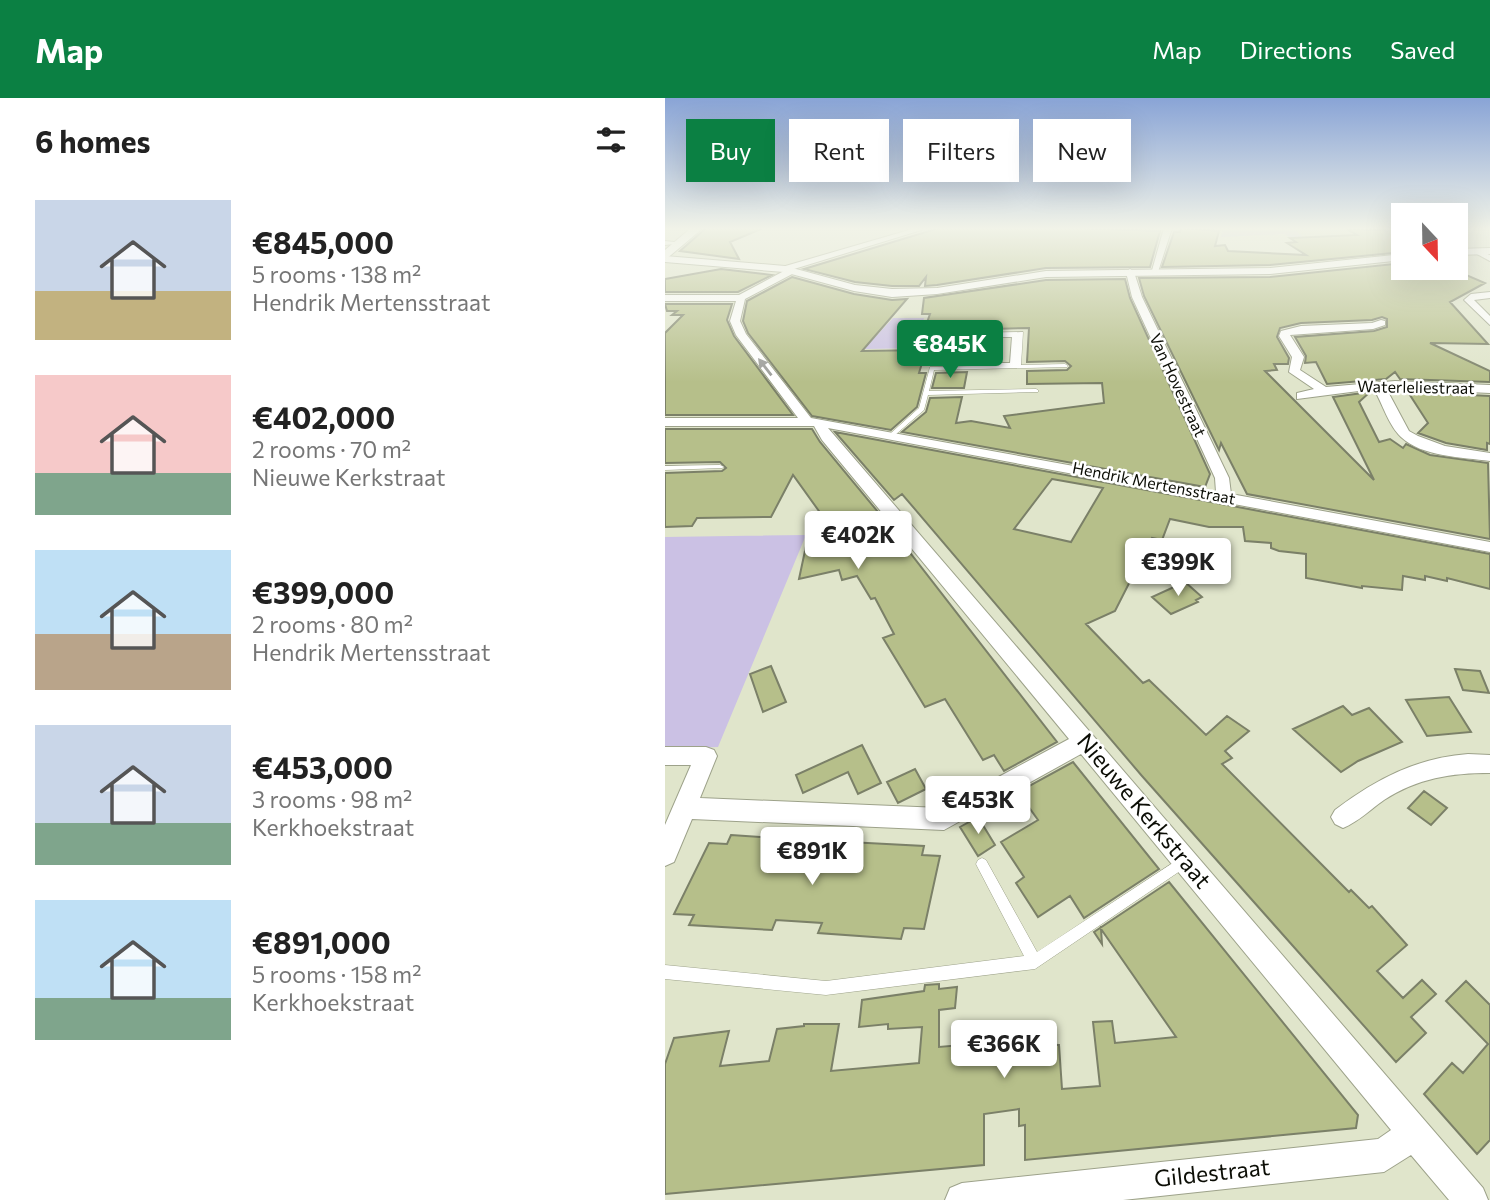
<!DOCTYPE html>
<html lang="en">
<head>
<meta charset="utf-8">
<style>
	:root { --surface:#fff; --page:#f6f6f6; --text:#222; --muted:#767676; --accent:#0b8043 }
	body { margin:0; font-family:Commissioner,sans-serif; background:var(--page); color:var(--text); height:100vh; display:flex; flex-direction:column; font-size:26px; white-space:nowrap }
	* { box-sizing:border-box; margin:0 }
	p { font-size:23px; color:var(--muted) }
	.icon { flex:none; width:38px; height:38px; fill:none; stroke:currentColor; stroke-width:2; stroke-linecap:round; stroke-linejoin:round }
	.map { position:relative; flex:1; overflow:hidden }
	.side { display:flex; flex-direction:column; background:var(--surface); width:665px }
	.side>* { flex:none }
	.guide { position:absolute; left:21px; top:21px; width:665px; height:63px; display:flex; gap:14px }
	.needle { width:46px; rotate:158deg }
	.fabs { position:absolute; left:726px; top:105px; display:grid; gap:14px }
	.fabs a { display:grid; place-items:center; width:77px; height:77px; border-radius:0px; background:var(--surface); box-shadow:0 7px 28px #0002; font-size:35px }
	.price { position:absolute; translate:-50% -60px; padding:0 16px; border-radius:7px; background:#fff; color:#222; font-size:23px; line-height:46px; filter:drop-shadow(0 2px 4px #0008) }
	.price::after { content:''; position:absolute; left:50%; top:42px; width:21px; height:16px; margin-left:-10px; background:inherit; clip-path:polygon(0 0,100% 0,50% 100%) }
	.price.current { background:var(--accent); color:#fff }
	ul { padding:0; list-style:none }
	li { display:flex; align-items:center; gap:21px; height:175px; padding:0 35px }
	li span { display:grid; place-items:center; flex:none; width:196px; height:140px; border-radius:0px; color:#555 }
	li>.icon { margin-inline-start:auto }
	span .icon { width:84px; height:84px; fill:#fffc; stroke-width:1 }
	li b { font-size:30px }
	h2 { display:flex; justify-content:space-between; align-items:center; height:84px; padding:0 35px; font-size:30px }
	.pill { padding:0 24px; border-radius:0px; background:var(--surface); box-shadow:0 7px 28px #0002; font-size:24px; line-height:63px }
	.pill.current { background:var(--accent); color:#fff }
	header { display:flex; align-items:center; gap:42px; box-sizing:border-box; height:98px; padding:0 35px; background:var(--accent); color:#fff }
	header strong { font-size:33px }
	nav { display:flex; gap:38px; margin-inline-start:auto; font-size:24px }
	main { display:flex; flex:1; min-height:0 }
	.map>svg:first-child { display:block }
	.built { fill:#d3d9b8 }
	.green { fill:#cbc1e4 }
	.building { fill:#b6bf8a; stroke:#7b8068; stroke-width:2; fill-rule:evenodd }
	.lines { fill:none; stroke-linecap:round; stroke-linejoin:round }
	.service-casing { stroke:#9da28a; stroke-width:1 }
	.pedestrian-casing { stroke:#9da28a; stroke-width:2 }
	.minor-casing { stroke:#9da28a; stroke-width:2 }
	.tertiary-casing { stroke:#9da28a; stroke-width:2 }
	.secondary-casing { stroke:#9da28a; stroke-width:2 }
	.service { fill:#fff; fill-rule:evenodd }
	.pedestrian { fill:#fff; fill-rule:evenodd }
	.minor { fill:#fff; fill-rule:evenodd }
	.tertiary { fill:#fff; fill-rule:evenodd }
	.secondary { fill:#fff; fill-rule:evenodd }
	.oneway { fill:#9d9e9b }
	.labels { text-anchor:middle; stroke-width:5; stroke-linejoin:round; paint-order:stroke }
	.far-street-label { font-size:16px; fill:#0b0d05; stroke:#fff }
	.near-street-label { font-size:23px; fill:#0b0d05; stroke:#fff }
</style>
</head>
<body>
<header>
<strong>Map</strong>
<nav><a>Map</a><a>Directions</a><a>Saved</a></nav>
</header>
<main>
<section class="side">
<h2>6 homes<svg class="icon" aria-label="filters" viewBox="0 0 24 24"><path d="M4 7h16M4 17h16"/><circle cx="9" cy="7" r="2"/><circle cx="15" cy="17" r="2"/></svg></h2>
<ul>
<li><span style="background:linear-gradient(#c9d6e8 65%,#c2b280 0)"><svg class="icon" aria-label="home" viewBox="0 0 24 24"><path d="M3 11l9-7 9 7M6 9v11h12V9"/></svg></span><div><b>€845,000</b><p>5 rooms · 138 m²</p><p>Hendrik Mertensstraat</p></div></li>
<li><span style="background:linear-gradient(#f6c9c9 70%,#7fa58c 0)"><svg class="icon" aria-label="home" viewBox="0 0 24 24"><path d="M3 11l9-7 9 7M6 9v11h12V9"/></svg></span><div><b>€402,000</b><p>2 rooms · 70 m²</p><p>Nieuwe Kerkstraat</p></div></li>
<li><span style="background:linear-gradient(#bfe0f5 60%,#b9a48a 0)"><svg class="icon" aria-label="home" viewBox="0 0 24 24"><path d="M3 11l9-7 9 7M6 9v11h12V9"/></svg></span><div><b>€399,000</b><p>2 rooms · 80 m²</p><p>Hendrik Mertensstraat</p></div></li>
<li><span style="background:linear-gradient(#c9d6e8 70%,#7fa58c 0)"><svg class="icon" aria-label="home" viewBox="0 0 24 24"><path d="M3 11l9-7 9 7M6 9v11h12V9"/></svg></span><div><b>€453,000</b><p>3 rooms · 98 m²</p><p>Kerkhoekstraat</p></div></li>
<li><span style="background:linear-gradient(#bfe0f5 70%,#7fa58c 0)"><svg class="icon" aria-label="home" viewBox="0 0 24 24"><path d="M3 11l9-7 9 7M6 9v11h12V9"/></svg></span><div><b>€891,000</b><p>5 rooms · 158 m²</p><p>Kerkhoekstraat</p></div></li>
</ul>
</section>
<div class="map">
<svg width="825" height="1102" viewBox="0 0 825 1102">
	<rect width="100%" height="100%" fill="#e0e5cb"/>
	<path class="built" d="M623,130H738L720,133L738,141V154L671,164L623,135Z"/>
	<path class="green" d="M558,130H628L644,145H636L619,136L556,139Z
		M228,220H259L254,240L326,238L322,267L260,268L264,250L199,251Z
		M141,437L53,649L0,651V439Z"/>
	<path class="building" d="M98,130L65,144L74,161L15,153L41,130Z
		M274,130H408L495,133L485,169L381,170L272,187L260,188L261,179L254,188H227L190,184L139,171Z
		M516,130L554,133L550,148L560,147L563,153L641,157L622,145L631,144L625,140L692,137L682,131L738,133V154L605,167L497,169L509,134H515Z
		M738,165V170H785L820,185L785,204L823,246L765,245L825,273V284L735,281L730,274L721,281L662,286L651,264L640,265L641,258L630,239L709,233L722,229V221L717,219L707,222L636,225L615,230L612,239L624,260L623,266H609L612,272L600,273L709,382L668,299L705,294L694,304L714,344L725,341L738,350L741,346L765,357L823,365L825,441L582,396L556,345L554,352L479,198L474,180L605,179Z
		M56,171L107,177L73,194H0V181Z
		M127,179L189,196L227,202L242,201L197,253L261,252L254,275H261L252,309L226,332L147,318L83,235L78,223L82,203Z
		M460,181L465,200L545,376L540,389L237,334L261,314L265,300L297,299L291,325L306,323L345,330L339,318L439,305L437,285L362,286V273L402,272L406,268L400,263L362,264L364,230L259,233L265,216H257L259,200L381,182Z
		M0,206H67L62,222L69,238L128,317H0V235L18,217H7L12,213H2Z
		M302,274L299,290H267L271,275Z
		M743,294L825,298V346L822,345V352L781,345L753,335L763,325Z
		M0,331H147L155,344L218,420L392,644L339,673L329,657L318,662L280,601L260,609L218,540L229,536L210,500L206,501L192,478L177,482L174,472L134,481L144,434L164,427L128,377L106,419L32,420L27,428L0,429V375L57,373L61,370L55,364L0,365Z
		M170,334L825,456V491L782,480V483L760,478V482L738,478L737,492L697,488V490L641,480V456L614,453L606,450V445L580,443L578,429H544L505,421L497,442L487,440L450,513L421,526L478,585L484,582L541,637L562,618L584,633L560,653L567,660L557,666L684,794L686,792L704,810L707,808L742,847L712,873L738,900L757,882L771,896L746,919L761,935L731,964L477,678L237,396L229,402ZM387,381L438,390L406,444L349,431Z
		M520,484L537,499L531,502L533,504L506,516L487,499Z
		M106,568L121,604L98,614L85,576Z
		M790,571L815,573L824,595L798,592Z
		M784,599L806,634L762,638L741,602Z
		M678,608L687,617L704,610L737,644L693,663L676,674L628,631Z
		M197,647L216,685L193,696L183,674L138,695L131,677Z
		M408,664L494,771L419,820L405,798L373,819L351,785L359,779L336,744L373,722L353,694Z
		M250,671L261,691L233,705L222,684Z
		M759,693L782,710L766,727L743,710Z
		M313,719L330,747L313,758L295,729Z
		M66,737L141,742L138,750L181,753L184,744L259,748L257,757L275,758L259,831L239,830L236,841L153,835L157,825L111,822L107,832L24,827L29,817L9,816L44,745L62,746Z
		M504,784L693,1017L691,1030L360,1062V1027L354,1028V1011L319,1016V1067L0,1096V966L9,940L64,933L55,968L104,963L112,931L139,928V926H174L166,973L254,965L257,929L223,931V926L194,929L197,902L259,893L260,887L274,886V891L292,889L290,910L274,912V949L356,942V946L394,947L397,991L435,988L428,924L447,923L450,945L511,939L436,831L437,846L429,834Z
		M801,883L825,907V1042L812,1056L759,996L787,965L798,975L823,946L781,903Z"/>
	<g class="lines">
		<defs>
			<path id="service" d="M358,234L356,267L400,266L403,268L402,269L269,272L264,293L371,291L373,292V294L263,297L259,312L230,337H226V335L254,310L265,269L350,267L353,237L257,239L254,237L255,236Z
				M55,367L59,369L57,370L0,372V368Z
				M520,757L524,759L526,763L524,767L370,871L161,897L0,881V867L161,883L359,858L313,770L311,766L313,762L317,760L321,762L372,854Z"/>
			<path id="pedestrian" d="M324,235H354L352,269H319ZM330,239H347L345,265H326Z"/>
			<path id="minor" d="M251,130H263L129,171V175L80,201L75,223L81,236L146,320L551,394L550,380L467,199L461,174L465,171L469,174L477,199L564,380L566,396L825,444V454L163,330L818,1090L823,1102H784L746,1057L719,1074L458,1102H280L285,1090L297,1085L713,1041L726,1032L416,656L279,732L27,721L9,764L0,768V727L26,667H0V649H41L49,652L52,658L35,700L276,710L404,641L157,342L149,328H0V320H133L71,237L65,223L71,203H0V197H74L119,173L117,169Z
				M499,130H507L493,174L486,176Z
				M0,143L18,145L0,147Z
				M812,152L825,157V163L812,156Z
				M825,194V200L809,202L825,218V227L799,202L806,196Z
				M716,222L720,223V227L708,231L625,237L639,259L635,272L661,289L730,283L825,287V295L721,290L744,333L753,338L780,348L825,355V363C797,359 757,359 736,339C724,328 717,305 709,291L632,301V295L649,291L624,274L627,259L614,238L616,233L636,228L707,225Z
				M803,656L825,657V675C786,675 753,680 719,702C706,711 693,724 678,730L670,726L666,719L670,712C711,681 751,660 803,656Z"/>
			<path id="tertiary" d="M825,150V156L791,157V151Z
				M738,156V162L605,176L381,179L272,196L227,199L189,193L119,174L0,164V158L120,168L190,187L227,191L272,190L381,173L605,170Z"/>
			<path id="secondary" d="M26,130H38L0,162V152Z"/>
		</defs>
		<use href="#service" class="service-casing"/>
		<use href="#pedestrian" class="pedestrian-casing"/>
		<use href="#minor" class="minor-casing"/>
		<use href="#tertiary" class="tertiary-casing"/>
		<use href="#secondary" class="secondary-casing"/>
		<use href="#service" class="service"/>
		<use href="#pedestrian" class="pedestrian"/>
		<use href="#minor" class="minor"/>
		<use href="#tertiary" class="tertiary"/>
		<use href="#secondary" class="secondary"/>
	</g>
	<defs><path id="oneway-solid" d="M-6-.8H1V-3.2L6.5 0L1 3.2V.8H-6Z" transform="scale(1.75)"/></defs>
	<use class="oneway" href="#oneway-solid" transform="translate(100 269) rotate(-128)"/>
	<linearGradient id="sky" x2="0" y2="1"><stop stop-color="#89a4d6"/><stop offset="0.46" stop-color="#f1f3e8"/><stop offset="1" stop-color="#f1f3e8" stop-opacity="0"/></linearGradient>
	<rect width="825" height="284" fill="url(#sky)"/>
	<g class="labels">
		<g class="far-street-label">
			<text transform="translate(513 287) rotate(65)" y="6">Van Hovestraat</text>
			<text transform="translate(751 289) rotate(1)" y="6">Waterleliestraat</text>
			<text transform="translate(489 385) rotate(11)" y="6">Hendrik Mertensstraat</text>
		</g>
		<g class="near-street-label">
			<text transform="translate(479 713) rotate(50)" y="8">Nieuwe Kerkstraat</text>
			<text transform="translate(547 1075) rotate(-6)" y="8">Gildestraat</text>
		</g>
	</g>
</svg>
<div class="fabs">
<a><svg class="needle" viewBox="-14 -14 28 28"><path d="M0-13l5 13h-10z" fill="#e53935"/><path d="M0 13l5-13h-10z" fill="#767676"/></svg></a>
</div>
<b class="price current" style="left:285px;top:282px">€845K</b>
<b class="price" style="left:193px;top:473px">€402K</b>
<b class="price" style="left:513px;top:500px">€399K</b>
<b class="price" style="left:313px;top:738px">€453K</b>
<b class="price" style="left:147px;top:789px">€891K</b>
<b class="price" style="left:339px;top:982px">€366K</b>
<div class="guide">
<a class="pill current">Buy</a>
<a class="pill">Rent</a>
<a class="pill">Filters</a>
<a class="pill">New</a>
</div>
</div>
</main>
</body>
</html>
